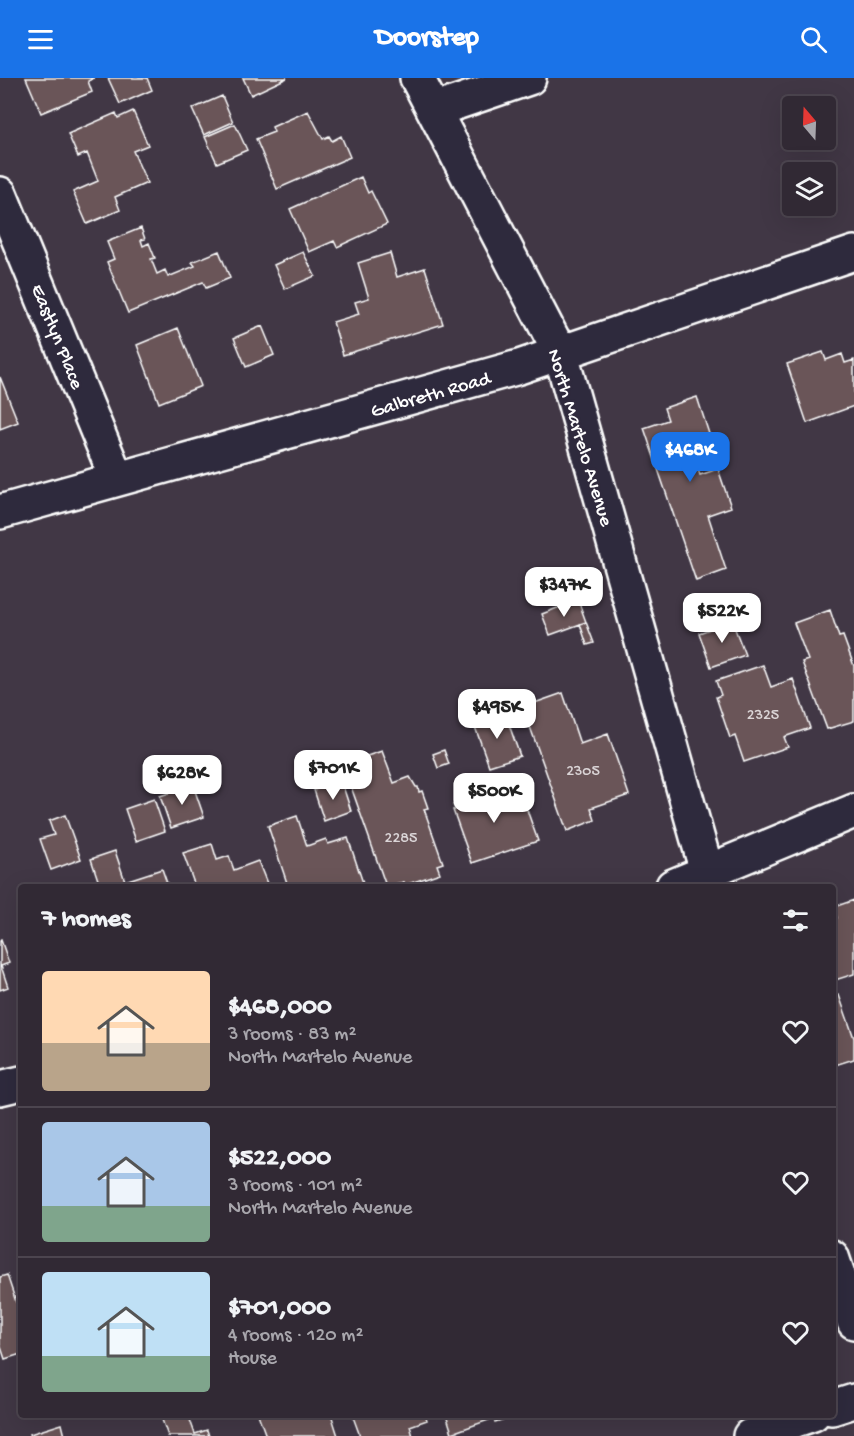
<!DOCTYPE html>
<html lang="en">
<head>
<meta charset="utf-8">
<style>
	:root { --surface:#312934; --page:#39313c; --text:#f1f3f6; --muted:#a8a6ac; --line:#4c454f; --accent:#1a73e8 }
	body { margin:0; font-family:"Gochi Hand",sans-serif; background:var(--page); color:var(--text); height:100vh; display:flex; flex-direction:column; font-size:22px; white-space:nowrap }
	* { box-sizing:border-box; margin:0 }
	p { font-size:20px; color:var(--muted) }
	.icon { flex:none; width:33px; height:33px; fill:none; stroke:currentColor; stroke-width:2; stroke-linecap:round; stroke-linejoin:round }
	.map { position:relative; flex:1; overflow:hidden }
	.details { position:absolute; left:18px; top:806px; width:818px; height:534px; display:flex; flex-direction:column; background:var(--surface); border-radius:6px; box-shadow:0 6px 24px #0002,0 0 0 2px var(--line) }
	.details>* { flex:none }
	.needle { width:39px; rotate:341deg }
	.tools { position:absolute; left:782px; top:18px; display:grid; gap:12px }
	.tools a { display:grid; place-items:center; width:54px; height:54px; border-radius:6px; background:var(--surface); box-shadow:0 6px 24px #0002,0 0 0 2px var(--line); font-size:30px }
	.price { position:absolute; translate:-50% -51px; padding:0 14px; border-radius:12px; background:#fff; color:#222; font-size:20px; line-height:39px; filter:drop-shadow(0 2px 3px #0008) }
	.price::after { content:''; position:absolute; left:50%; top:36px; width:18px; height:14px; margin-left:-9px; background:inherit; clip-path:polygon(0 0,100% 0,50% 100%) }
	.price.active { background:var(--accent); color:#fff }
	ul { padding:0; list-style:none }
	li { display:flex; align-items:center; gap:18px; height:150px; padding:0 24px }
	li+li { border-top:2px solid var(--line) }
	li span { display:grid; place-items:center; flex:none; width:168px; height:120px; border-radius:6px; color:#555 }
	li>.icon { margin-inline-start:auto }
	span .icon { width:72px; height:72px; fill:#fffc; stroke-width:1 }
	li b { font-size:26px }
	h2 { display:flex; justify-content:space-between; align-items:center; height:72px; padding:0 24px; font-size:26px }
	header { display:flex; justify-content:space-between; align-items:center; height:78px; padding:0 24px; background:var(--accent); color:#fff; font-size:27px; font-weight:700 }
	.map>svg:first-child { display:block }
	.building { fill:#6a5559; stroke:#fff; stroke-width:1.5 }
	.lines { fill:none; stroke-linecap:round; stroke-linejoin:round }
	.minor-casing { stroke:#fff; stroke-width:38 }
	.minor { stroke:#2f2a3d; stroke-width:33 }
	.labels { text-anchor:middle; stroke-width:5; stroke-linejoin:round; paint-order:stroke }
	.number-label { font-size:16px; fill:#dad4d6 }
	.street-label { font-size:20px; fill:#fff; stroke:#2f2a3d }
</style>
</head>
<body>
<header><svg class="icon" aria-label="menu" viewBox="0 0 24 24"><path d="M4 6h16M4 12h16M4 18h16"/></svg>Doorstep<svg class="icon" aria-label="search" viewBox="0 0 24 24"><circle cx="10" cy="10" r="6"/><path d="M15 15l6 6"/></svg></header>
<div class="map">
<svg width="854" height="1358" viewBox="0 0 854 1358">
	<rect width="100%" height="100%" fill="#413745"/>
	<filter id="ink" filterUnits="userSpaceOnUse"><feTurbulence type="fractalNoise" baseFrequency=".0167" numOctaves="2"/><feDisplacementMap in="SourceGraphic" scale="12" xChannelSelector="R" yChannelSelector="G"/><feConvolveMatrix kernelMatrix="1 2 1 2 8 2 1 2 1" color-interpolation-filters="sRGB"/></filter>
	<g filter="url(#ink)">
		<path class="building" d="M26,0H94L88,3L92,14L41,35Z
			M108,0H147L152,12L120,26Z
			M243,0H287L251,17Z
			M222,18L233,44L204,57L192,31Z
			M133,33L148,67L133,73L147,105L115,119L120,132L87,146L73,114L98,103L87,75L78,79L68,56L116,35L118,40Z
			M308,33L323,61L329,58L332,63L341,58L350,79L277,111L256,61L274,54L272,49Z
			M235,46L247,72L217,85L205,59Z
			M361,99L368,115L371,113L387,146L337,169L334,163L309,174L290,131Z
			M141,150L145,161L141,162L143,168L149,165L155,180L151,181L157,196L165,192L168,199L195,188L192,184L219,173L230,200L206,210L203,204L128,235L107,184L114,181L107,164Z
			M303,174L315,198L285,211L274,187Z
			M390,175L397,199L425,190L443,246L343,277L333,244L359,236L355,224L369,220L358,185Z
			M262,248L274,277L246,289L234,260Z
			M178,250L201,308L159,325L137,267Z
			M823,274L826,282L842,276L845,285L854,282V328L807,345L787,286Z
			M0,299L18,344L0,351Z
			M697,319L714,371L693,378L700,397L718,391L731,429L708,437L726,492L696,503L644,350L668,342L664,330Z
			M578,522L586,544L550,557L542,536Z
			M830,532L839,559L843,558L854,588V643L827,651L802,584L808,582L794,545Z
			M732,543L745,577L711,589L699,555Z
			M586,544L594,565L587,567L580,546Z
			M763,587L771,609L793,601L810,650L784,659L788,669L744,684L735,658L730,660L716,619L721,617L716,603Z
			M563,615L580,666L608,656L629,717L591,730L595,742L567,753L523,629Z
			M505,635L520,678L489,688L474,646Z
			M444,672L449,686L438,690L433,676Z
			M382,673L394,705L410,699L416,709H418L419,714L422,713L428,730L424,731L443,785L437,787L440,795L405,807L404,804L386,808L343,686Z
			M341,702L351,733L324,743L314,712Z
			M193,707L204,739L171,750L160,718Z
			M499,707L504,721L521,715L538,763L472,785L453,732H455L453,727L472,720L471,716Z
			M154,721L165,753L136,763L125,731Z
			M65,737L81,781L51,792L40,761L54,757L49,743Z
			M297,738L307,768L326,761L328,766L348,760L364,808H288L268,748Z
			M212,766L217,782L229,778L234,792L258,783L268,808H193H195L183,775Z
			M115,773L125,803L162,791L168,808H100L91,781Z
			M854,822V896L832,903V841L837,840L834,829Z
			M1,862L9,885L1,888L8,909L0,912V863Z
			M839,917L854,960V981L832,988V919Z
			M7,1197L16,1224L19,1223L21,1230V1276L5,1281L0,1266V1199Z
			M168,1336H188L195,1356L207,1352L209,1358H168L161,1339Z
			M258,1336H331L338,1358H266Z
			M352,1336H425L427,1342L410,1348L413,1358H360Z
			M446,1336H518V1337L495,1344L494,1340L452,1355Z
			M62,1346L65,1358H31L30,1356Z"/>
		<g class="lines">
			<defs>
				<path id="minor" d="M417,0L561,277L711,808
					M435,32L529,0
					M0,116L117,401
					M0,434L519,289L854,175
					M673,808L854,733
					M0,1010L21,1005
					M832,1179L854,1244
					M832,1330L854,1323
					M750,1358L813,1336"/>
			</defs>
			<use href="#minor" class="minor-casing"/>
			<use href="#minor" class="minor"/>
		</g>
	</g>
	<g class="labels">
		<g class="number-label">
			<text x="763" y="641">2325</text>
			<text x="583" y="697">2305</text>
			<text x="401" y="764">2285</text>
		</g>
		<g class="street-label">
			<text transform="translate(59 258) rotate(68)" y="7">Eastlyn Place</text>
			<text transform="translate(430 315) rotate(-16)" y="7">Galbreth Road</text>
			<text transform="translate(582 359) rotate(73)" y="7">North Martelo Avenue</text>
		</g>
	</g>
</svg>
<div class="tools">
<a><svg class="needle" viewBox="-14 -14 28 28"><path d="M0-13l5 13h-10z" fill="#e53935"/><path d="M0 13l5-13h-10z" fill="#a8a6ac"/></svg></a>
<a><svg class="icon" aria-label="layers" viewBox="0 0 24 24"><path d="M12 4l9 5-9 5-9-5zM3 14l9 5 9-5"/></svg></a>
</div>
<b class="price active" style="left:690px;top:405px">$468K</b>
<b class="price" style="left:564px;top:540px">$347K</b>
<b class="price" style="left:722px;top:566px">$522K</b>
<b class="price" style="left:497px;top:662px">$495K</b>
<b class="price" style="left:333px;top:723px">$701K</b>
<b class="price" style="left:182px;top:728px">$628K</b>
<b class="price" style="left:494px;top:746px">$500K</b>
<section class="details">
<h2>7 homes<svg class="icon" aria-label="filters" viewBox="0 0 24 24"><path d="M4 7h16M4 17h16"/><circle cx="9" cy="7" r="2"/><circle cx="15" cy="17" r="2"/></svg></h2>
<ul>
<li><span style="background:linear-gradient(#ffd9b3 60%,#b9a48a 0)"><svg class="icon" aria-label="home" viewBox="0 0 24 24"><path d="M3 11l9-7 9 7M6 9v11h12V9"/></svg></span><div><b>$468,000</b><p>3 rooms · 83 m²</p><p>North Martelo Avenue</p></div><svg class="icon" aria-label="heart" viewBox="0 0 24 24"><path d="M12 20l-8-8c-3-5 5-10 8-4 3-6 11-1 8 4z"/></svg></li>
<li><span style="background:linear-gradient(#a9c7e8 70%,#7fa58c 0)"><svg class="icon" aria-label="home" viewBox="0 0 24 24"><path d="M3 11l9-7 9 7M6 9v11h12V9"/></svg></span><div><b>$522,000</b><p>3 rooms · 101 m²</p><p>North Martelo Avenue</p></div><svg class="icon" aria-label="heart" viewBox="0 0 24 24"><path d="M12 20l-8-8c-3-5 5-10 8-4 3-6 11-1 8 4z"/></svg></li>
<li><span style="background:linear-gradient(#bfe0f5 70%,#7fa58c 0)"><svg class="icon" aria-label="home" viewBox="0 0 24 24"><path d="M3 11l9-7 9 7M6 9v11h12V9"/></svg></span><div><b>$701,000</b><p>4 rooms · 120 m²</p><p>House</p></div><svg class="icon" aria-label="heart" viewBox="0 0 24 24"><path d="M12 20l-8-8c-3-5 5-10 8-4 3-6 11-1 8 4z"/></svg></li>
</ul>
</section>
</div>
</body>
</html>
